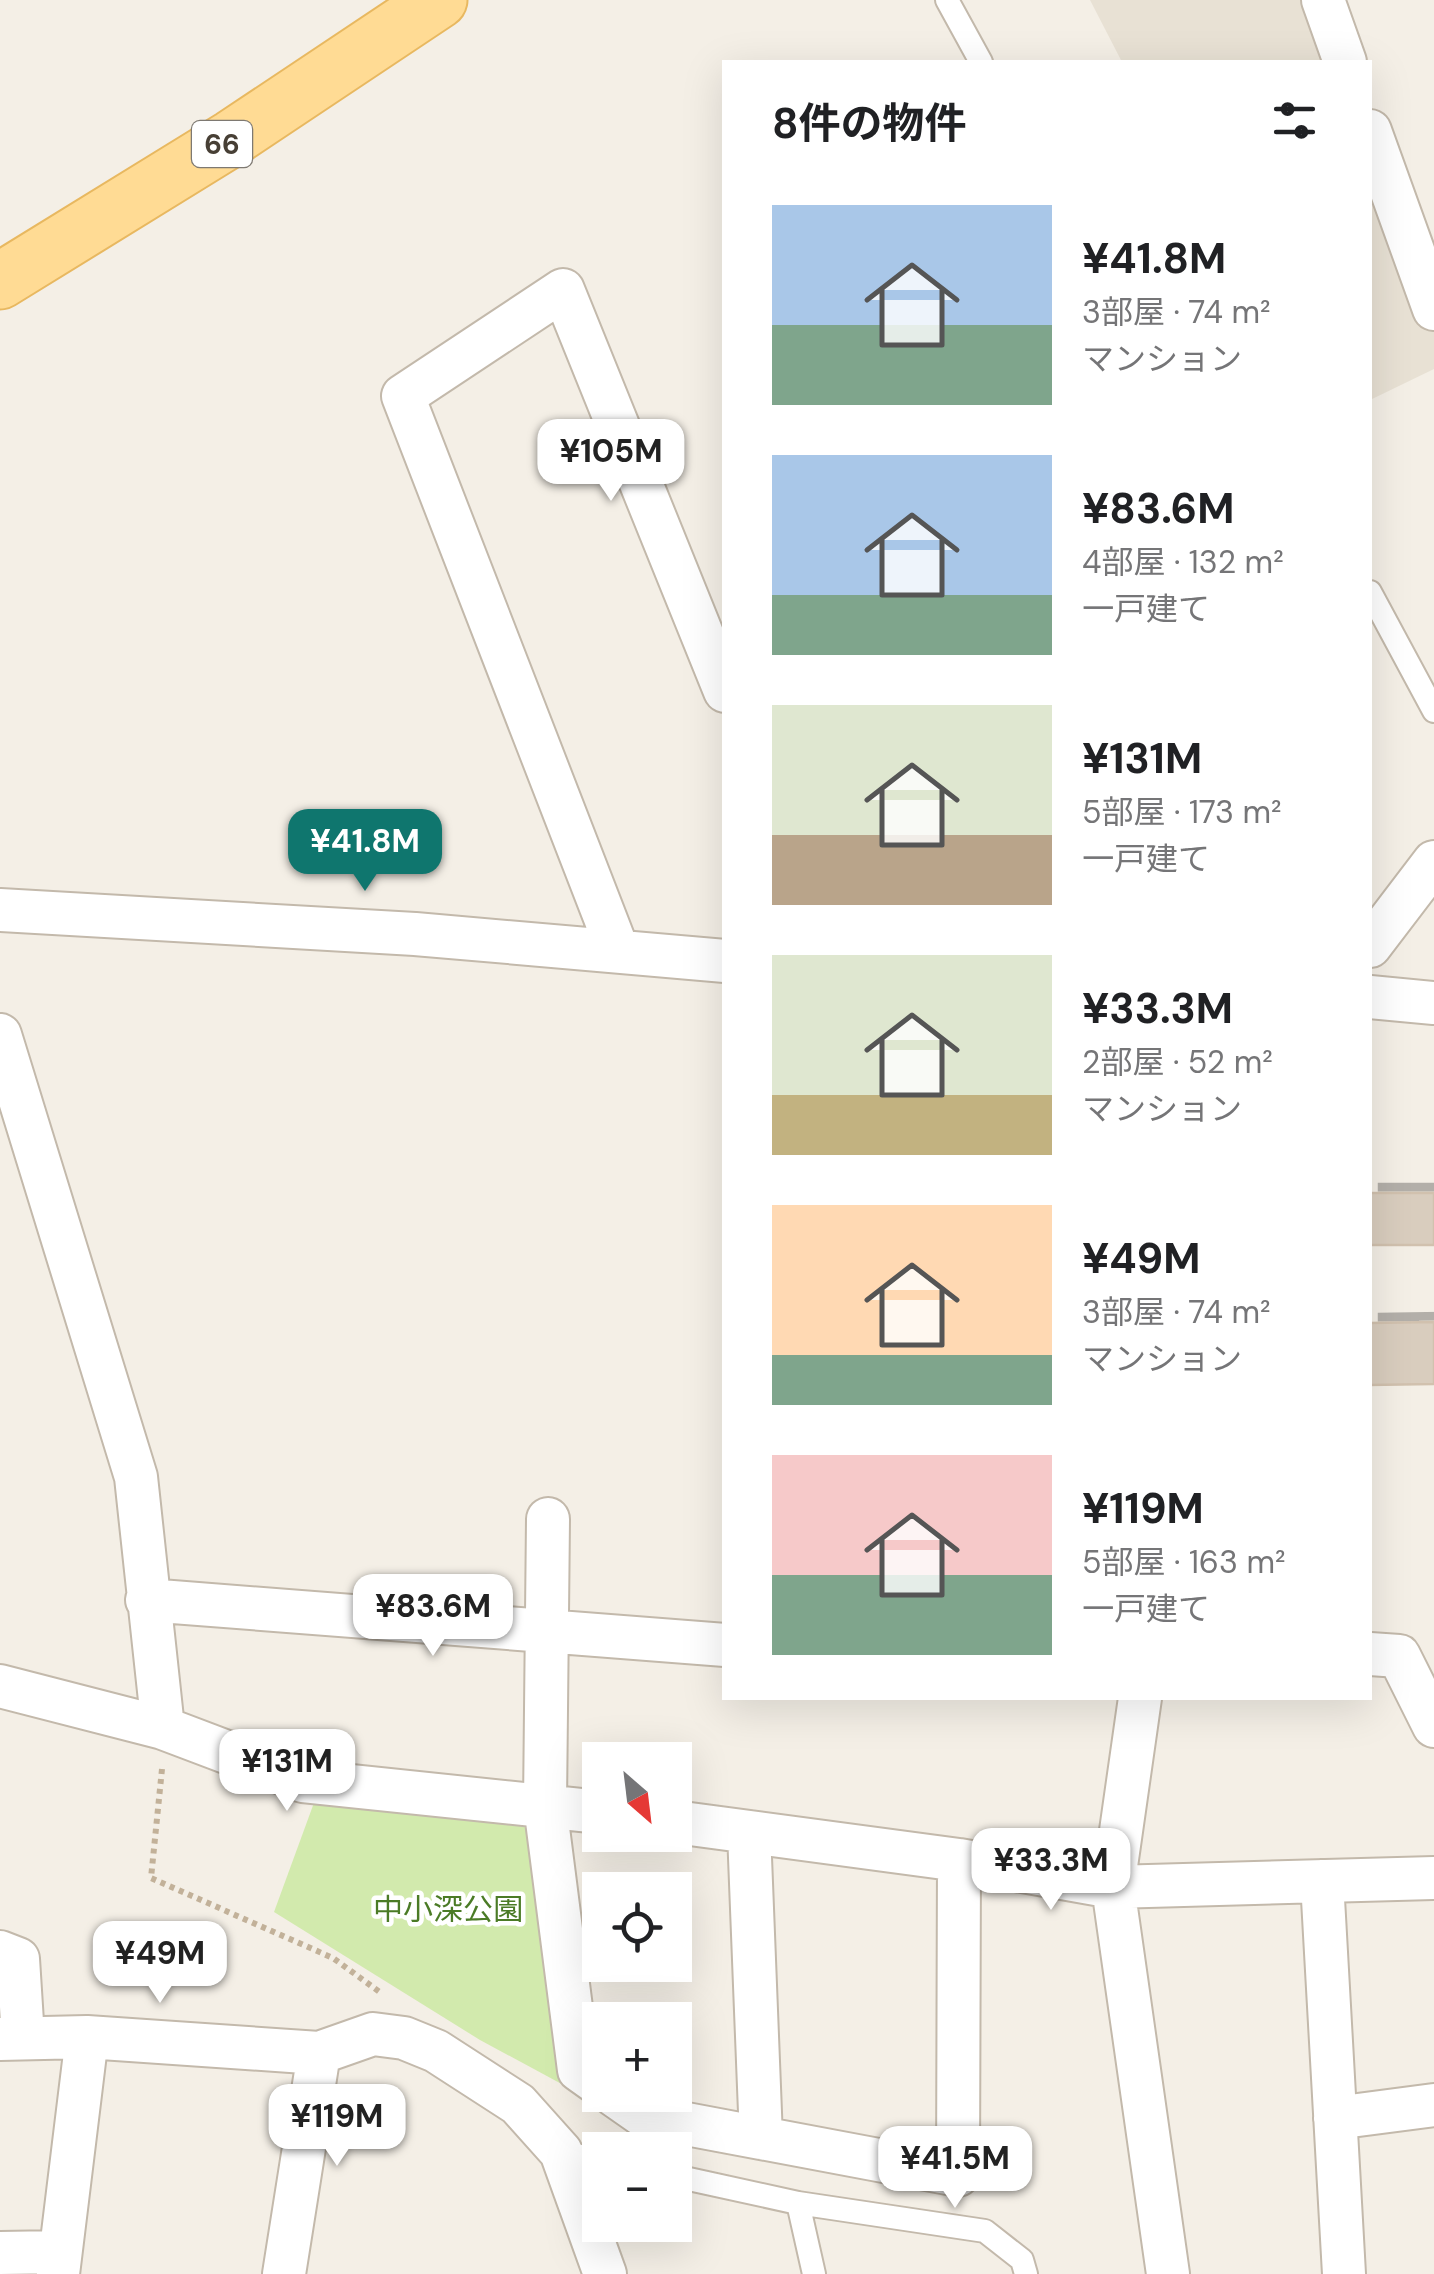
<!DOCTYPE html>
<html lang="ja">
<head>
<meta charset="utf-8">
<style>
	:root { --surface:#fff; --page:#f6f6f6; --text:#202124; --muted:#757577; --accent:#0f766e }
	body { margin:0; font-family:"DM Sans","Noto Sans JP",sans-serif; background:var(--page); color:var(--text); height:100vh; display:flex; flex-direction:column; font-size:38px; white-space:nowrap }
	* { box-sizing:border-box; margin:0 }
	p { font-size:32px; color:var(--muted) }
	.icon { flex:none; width:55px; height:55px; fill:none; stroke:currentColor; stroke-width:2; stroke-linecap:round; stroke-linejoin:round }
	.map { position:relative; flex:1; overflow:hidden }
	.sheet { position:absolute; left:722px; top:60px; width:650px; height:1640px; display:flex; flex-direction:column; background:var(--surface); border-radius:0px; box-shadow:0 10px 40px #0002 }
	.sheet>* { flex:none }
	.needle { width:65px; rotate:152deg }
	.fabs { position:absolute; left:582px; top:1742px; display:grid; gap:20px }
	.fabs a { display:grid; place-items:center; width:110px; height:110px; border-radius:0px; background:var(--surface); box-shadow:0 10px 40px #0002; font-size:50px }
	.price { position:absolute; translate:-50% -85px; padding:0 22px; border-radius:20px; background:#fff; color:#222; font-size:32px; line-height:65px; filter:drop-shadow(0 2px 5px #0008) }
	.price::after { content:''; position:absolute; left:50%; top:60px; width:30px; height:22px; margin-left:-15px; background:inherit; clip-path:polygon(0 0,100% 0,50% 100%) }
	.price.active { background:var(--accent); color:#fff }
	ul { padding:0; list-style:none }
	li { display:flex; align-items:center; gap:30px; height:250px; padding:0 50px }
	li span { display:grid; place-items:center; flex:none; width:280px; height:200px; border-radius:0px; color:#555 }
	li>.icon { margin-inline-start:auto }
	span .icon { width:120px; height:120px; fill:#fffc; stroke-width:1 }
	li b { font-size:42px }
	h2 { display:flex; justify-content:space-between; align-items:center; height:120px; padding:0 50px; font-size:42px }
	.map>svg:first-child { display:block }
	.residential { fill:#e8e1d4 }
	.green { fill:#d2eaad }
	.building { fill:#d9cdbe; stroke:#d1c1ae; stroke-width:2.5; filter:url(#shadow) }
	.lines { fill:none; stroke-linecap:round; stroke-linejoin:round }
	.lane-casing { stroke:#c3b9ab; stroke-width:26 }
	.street-casing { stroke:#c3b9ab; stroke-width:46 }
	.primary-casing { stroke:#e8b860; stroke-width:59 }
	.path { stroke:#c2b199; stroke-width:6; stroke-dasharray:5 5; stroke-linecap:butt }
	.lane { stroke:#fff; stroke-width:22 }
	.street { stroke:#fff; stroke-width:42 }
	.primary { stroke:#ffdb94; stroke-width:55 }
	.labels { text-anchor:middle; stroke-width:9; stroke-linejoin:round; paint-order:stroke }
	.shield { fill:#fff; stroke:#7e7972; stroke-width:2.5 }
	.shield-label { font-size:28px; font-weight:bold; fill:#473f35 }
	.park-label { font-size:30px; fill:#4b7b26; stroke:#fff }
</style>
</head>
<body>
<div class="map">
<svg width="1434" height="2274" viewBox="0 0 1434 2274">
	<defs>
		<filter id="shadow"><feDropShadow dx="9" dy="-9" stdDeviation="0" flood-color="#0004"/></filter>
	</defs>
	<rect width="100%" height="100%" fill="#f4efe6"/>
	<path class="residential" d="M1090,0H1314L1337,62H1122Z
		M1370,150L1434,322V369L1370,400Z"/>
	<path class="green" d="M315,1800L524,1825L536,1838L569,2088L480,2040L274,1912Z"/>
	<path class="building" d="M1370,1193H1434V1245H1370Z
		M1434,1322V1384L1370,1385V1323Z"/>
	<g class="lines">
		<defs>
			<path id="lane" d="M947,0L981,62
				M1370,592L1434,711
				M561,2152L600,2160
				M675,2176L798,2203L814,2274
				M798,2203L985,2231L1022,2260L1026,2274"/>
			<path id="street" d="M1323,0L1345,62
				M1370,131L1434,309
				M0,910L415,934L725,961
				M1370,946L1434,862
				M618,951L403,396L563,290L725,691
				M1370,997L1434,1003
				M0,1035L136,1477L163,1728
				M548,1519L545,1805L579,2070L600,2085
				M147,1600L725,1645
				M1370,1654L1399,1656L1434,1726
				M0,1686L163,1728L303,1781L600,1812
				M1140,1698L1113,1887L1168,2274
				M675,1822L959,1860L1113,1887L1434,1878
				M749,1832L761,2138
				M1322,1881L1344,2274
				M0,1952L18,1959L23,2038
				M0,2039L87,2037L319,2053L373,2034L404,2038L436,2051L518,2104L561,2152L605,2274
				M614,2095L644,2116L958,2175L959,1860
				M1335,2118L1434,2105
				M0,2253L60,2252
				M58,2274L87,2037
				M284,2274L319,2053"/>
			<path id="primary" d="M0,281L232,138L439,0"/>
		</defs>
		<use href="#lane" class="lane-casing"/>
		<use href="#street" class="street-casing"/>
		<use href="#primary" class="primary-casing"/>
		<path class="path" d="M162,1769L151,1878L333,1958L381,1993"/>
		<use href="#lane" class="lane"/>
		<use href="#street" class="street"/>
		<use href="#primary" class="primary"/>
	</g>
	<g class="labels">
		<rect class="shield" x="192" y="121" width="60" height="46" rx="8"/>
		<g class="shield-label">
			<text x="222" y="154">66</text>
		</g>
		<g class="park-label">
			<text x="448" y="1920">中小深公園</text>
		</g>
	</g>
</svg>
<div class="fabs">
<a><svg class="needle" viewBox="-14 -14 28 28"><path d="M0-13l5 13h-10z" fill="#e53935"/><path d="M0 13l5-13h-10z" fill="#757577"/></svg></a>
<a><svg class="icon" aria-label="locate" viewBox="0 0 24 24"><circle cx="12" cy="12" r="6"/><path d="M12 2v4M12 18v4M2 12h4M18 12h4"/></svg></a>
<a>+</a>
<a>−</a>
</div>
<b class="price" style="left:611px;top:504px">¥105M</b>
<b class="price active" style="left:365px;top:894px">¥41.8M</b>
<b class="price" style="left:433px;top:1659px">¥83.6M</b>
<b class="price" style="left:287px;top:1814px">¥131M</b>
<b class="price" style="left:1051px;top:1913px">¥33.3M</b>
<b class="price" style="left:160px;top:2006px">¥49M</b>
<b class="price" style="left:337px;top:2169px">¥119M</b>
<b class="price" style="left:955px;top:2211px">¥41.5M</b>
<section class="sheet">
<h2>8件の物件<svg class="icon" aria-label="filters" viewBox="0 0 24 24"><path d="M4 7h16M4 17h16"/><circle cx="9" cy="7" r="2"/><circle cx="15" cy="17" r="2"/></svg></h2>
<ul>
<li><span style="background:linear-gradient(#a9c7e8 60%,#7fa58c 0)"><svg class="icon" aria-label="home" viewBox="0 0 24 24"><path d="M3 11l9-7 9 7M6 9v11h12V9"/></svg></span><div><b>¥41.8M</b><p>3部屋 · 74 m²</p><p>マンション</p></div></li>
<li><span style="background:linear-gradient(#a9c7e8 70%,#7fa58c 0)"><svg class="icon" aria-label="home" viewBox="0 0 24 24"><path d="M3 11l9-7 9 7M6 9v11h12V9"/></svg></span><div><b>¥83.6M</b><p>4部屋 · 132 m²</p><p>一戸建て</p></div></li>
<li><span style="background:linear-gradient(#dfe7d0 65%,#b9a48a 0)"><svg class="icon" aria-label="home" viewBox="0 0 24 24"><path d="M3 11l9-7 9 7M6 9v11h12V9"/></svg></span><div><b>¥131M</b><p>5部屋 · 173 m²</p><p>一戸建て</p></div></li>
<li><span style="background:linear-gradient(#dfe7d0 70%,#c2b280 0)"><svg class="icon" aria-label="home" viewBox="0 0 24 24"><path d="M3 11l9-7 9 7M6 9v11h12V9"/></svg></span><div><b>¥33.3M</b><p>2部屋 · 52 m²</p><p>マンション</p></div></li>
<li><span style="background:linear-gradient(#ffd9b3 75%,#7fa58c 0)"><svg class="icon" aria-label="home" viewBox="0 0 24 24"><path d="M3 11l9-7 9 7M6 9v11h12V9"/></svg></span><div><b>¥49M</b><p>3部屋 · 74 m²</p><p>マンション</p></div></li>
<li><span style="background:linear-gradient(#f6c9c9 60%,#7fa58c 0)"><svg class="icon" aria-label="home" viewBox="0 0 24 24"><path d="M3 11l9-7 9 7M6 9v11h12V9"/></svg></span><div><b>¥119M</b><p>5部屋 · 163 m²</p><p>一戸建て</p></div></li>
</ul>
</section>
</div>
</body>
</html>
